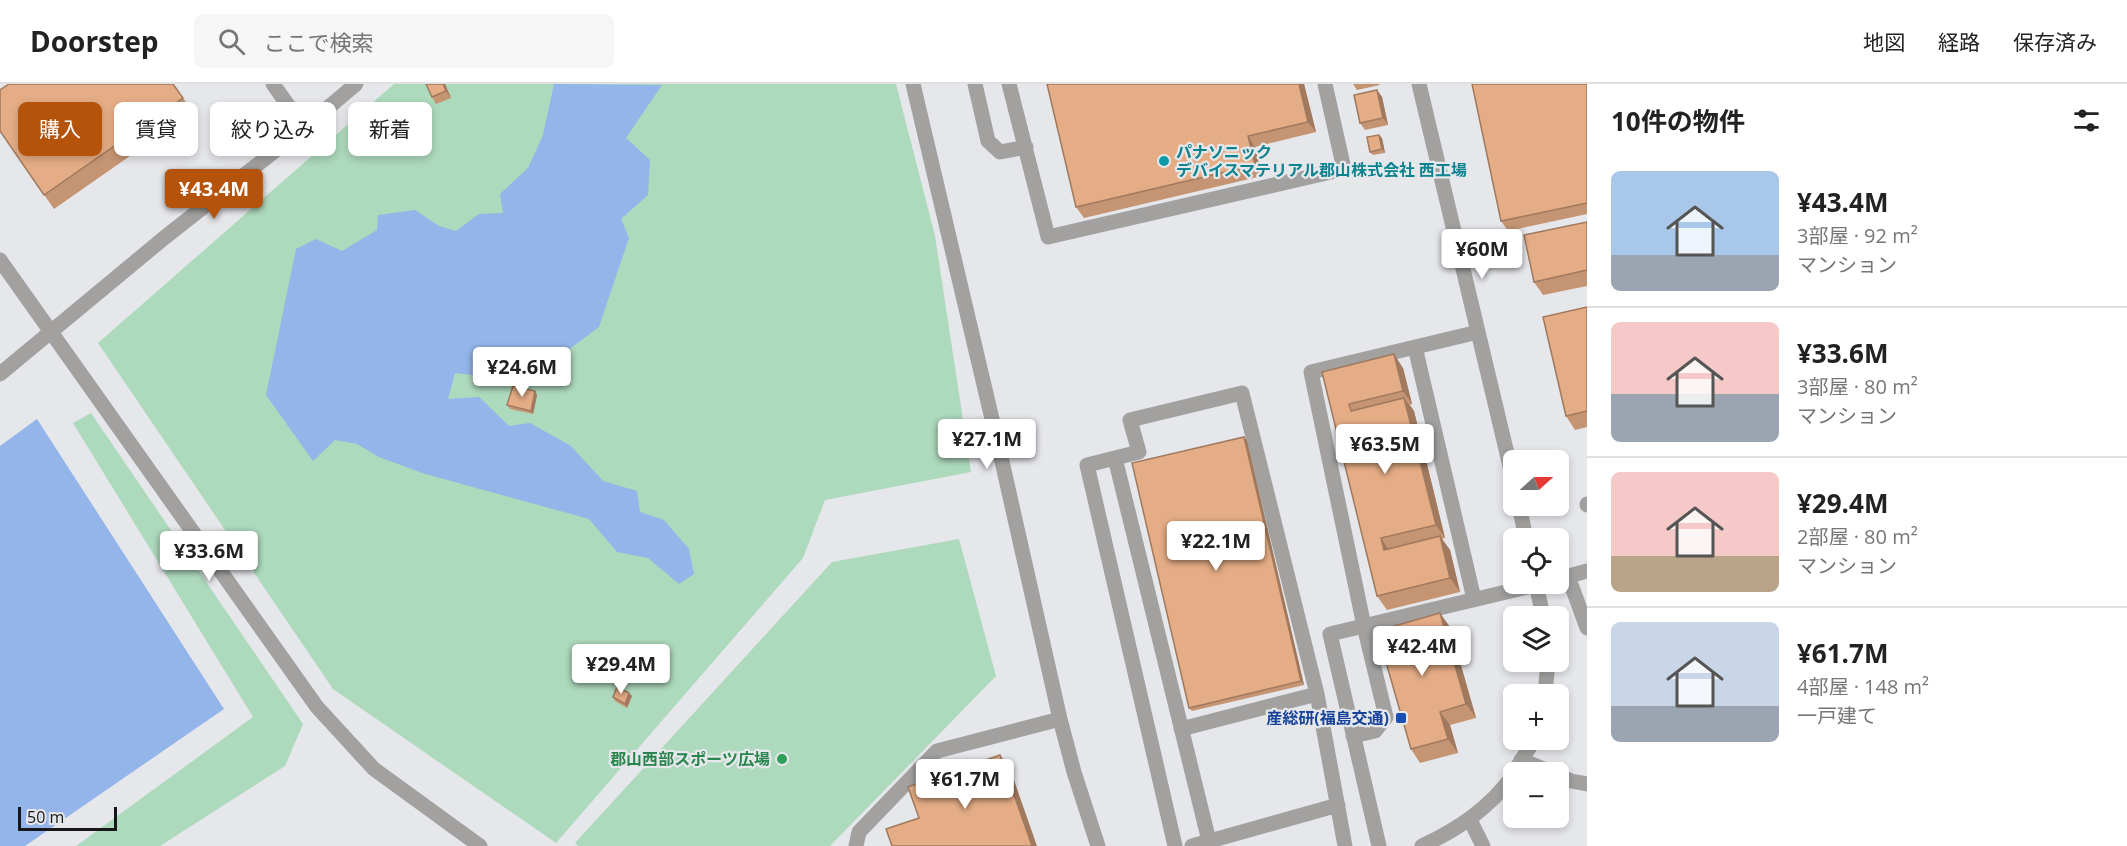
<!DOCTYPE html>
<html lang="ja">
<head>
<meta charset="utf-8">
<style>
	:root { --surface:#fff; --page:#f6f6f6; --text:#222; --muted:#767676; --line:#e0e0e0; --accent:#b45309 }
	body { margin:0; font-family:"Open Sans","Noto Sans JP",sans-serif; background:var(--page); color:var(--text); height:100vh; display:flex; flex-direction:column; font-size:22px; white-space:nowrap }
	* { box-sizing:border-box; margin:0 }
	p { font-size:20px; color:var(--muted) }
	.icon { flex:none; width:33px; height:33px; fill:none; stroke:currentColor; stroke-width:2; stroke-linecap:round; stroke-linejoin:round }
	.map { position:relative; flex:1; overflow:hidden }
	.panel { display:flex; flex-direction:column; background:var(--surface); width:540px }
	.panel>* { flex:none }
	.hud { position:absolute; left:18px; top:18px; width:570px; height:54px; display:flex; gap:12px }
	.needle { width:39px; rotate:69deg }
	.controls { position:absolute; left:1503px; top:366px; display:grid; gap:12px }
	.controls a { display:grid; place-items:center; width:66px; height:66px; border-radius:9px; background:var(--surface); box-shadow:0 3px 9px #0003; font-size:30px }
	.scale { position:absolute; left:18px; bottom:15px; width:99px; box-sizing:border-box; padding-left:6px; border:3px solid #171719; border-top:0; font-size:16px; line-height:21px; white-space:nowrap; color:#171719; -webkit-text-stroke:4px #e6e7eb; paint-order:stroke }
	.price { position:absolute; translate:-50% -51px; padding:0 14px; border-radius:6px; background:#fff; color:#222; font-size:20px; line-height:39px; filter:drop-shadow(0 2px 3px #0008) }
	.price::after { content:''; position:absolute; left:50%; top:36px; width:18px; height:14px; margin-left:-9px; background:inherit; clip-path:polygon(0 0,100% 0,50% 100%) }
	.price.selected { background:var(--accent); color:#fff }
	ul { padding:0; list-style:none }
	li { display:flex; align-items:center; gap:18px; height:150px; padding:0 24px }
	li+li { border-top:2px solid var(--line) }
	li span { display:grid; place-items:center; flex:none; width:168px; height:120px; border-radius:9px; color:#555 }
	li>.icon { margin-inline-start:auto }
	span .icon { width:72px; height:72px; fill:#fffc; stroke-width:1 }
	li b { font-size:26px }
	h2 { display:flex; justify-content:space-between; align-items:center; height:72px; padding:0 24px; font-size:26px }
	.pill { padding:0 21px; border-radius:9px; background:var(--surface); box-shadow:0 3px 9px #0003; font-size:21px; line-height:54px }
	.pill.selected { background:var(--accent); color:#fff }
	header { display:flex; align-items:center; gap:36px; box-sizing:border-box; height:84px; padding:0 30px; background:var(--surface); border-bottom:2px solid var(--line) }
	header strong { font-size:28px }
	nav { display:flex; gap:33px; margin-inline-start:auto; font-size:21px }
	.search { width:420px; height:54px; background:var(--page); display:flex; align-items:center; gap:15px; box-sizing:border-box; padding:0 21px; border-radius:9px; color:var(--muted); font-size:22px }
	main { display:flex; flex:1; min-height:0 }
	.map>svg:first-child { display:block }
	.green { fill:#add9bc }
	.water { fill:#93b5e9 }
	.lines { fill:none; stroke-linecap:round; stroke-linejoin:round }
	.minor { stroke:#a2a1a0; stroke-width:15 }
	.wall { fill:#c59573 }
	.shaded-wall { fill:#a0795e }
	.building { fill:#e5ad86; stroke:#a0795e; stroke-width:1.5 }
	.culture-dot { fill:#0f9aa8; stroke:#e6e7eb; stroke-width:2 }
	.transit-dot { fill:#1a4fb4; stroke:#e6e7eb; stroke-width:2 }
	.leisure-dot { fill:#2e9e5b; stroke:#e6e7eb; stroke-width:2 }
	.labels { text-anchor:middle; stroke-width:4.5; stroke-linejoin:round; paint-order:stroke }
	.culture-label { font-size:16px; font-weight:bold; fill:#0d838f; stroke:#e6e7eb; text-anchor:start }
	.transit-label { font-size:16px; font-weight:bold; fill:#164399; stroke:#e6e7eb; text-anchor:end }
	.leisure-label { font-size:16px; font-weight:bold; fill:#27864d; stroke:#e6e7eb; text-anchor:end }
</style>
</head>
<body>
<header>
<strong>Doorstep</strong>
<div class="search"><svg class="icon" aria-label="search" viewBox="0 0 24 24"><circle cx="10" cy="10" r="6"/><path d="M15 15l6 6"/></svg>ここで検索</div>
<nav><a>地図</a><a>経路</a><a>保存済み</a></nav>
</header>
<main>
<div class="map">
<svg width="1587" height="762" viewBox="0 0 1587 762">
	<rect width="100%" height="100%" fill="#e6e7eb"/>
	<path class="green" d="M394,0H896L935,152L971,388L825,416L803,474L556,759L333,605L98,259Z
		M91,329L303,640L285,682L160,762H76L253,633L73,339Z
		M959,455L996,592L830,762H578L575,759L832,478Z"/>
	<path class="water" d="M554,0L662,1L626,54L650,76L648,111L621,135L629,154L599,243L568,266L544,273L504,278L490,293L455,289L448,315L479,313L509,342L530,339L571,362L603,397L637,407L640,428L664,436L689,465L694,490L679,500L648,474L617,468L589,435L422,389L379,373L357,360L335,356L313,377L266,311L296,165L316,155L342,167L377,146L378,131L415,126L439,142L456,147L479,130L503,129L500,110L528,84L543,51Z
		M37,335L224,625L25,762H0V362Z"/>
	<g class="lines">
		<path class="minor" d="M273,0L304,44
			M913,0L1001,373L1060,635L1074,688L1098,762
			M975,0L988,57L1000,68L1026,63
			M1009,0L1048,153L1344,85L1325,0
			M1419,0L1514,399
			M0,176L317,623L374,685L480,762
			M1415,263L1474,515
			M0,290L164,154L304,44L356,0
			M1115,374L1209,757
			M1587,420V421
			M1519,422L1526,454
			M1568,492L1587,544
			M1558,495L1587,487
			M1536,500L1543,532
			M1545,610L1548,578
			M1181,645L1317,610
			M1353,652L1375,647L1386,633L1364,542L1311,288L1478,248
			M1521,676L1551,688
			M1514,688L1534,656
			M1558,691L1571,697L1587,700
			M1470,736L1483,762
			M856,762L859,748L937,667L1060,635
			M1175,762L1087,381L1139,368L1130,336L1242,309L1317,610L1345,762
			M1192,762L1338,721
			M1379,762L1330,550L1540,500
			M1422,762C1458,745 1490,724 1514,690"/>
	</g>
	<path class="wall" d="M173,0L193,28L54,125L0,47Z
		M445,0L451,14L436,20L432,13Z
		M1304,0L1316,48L1255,63L1262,92L1084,134L1076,123Z
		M1353,0H1379L1380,1L1357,6Z
		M1587,0V130L1508,147L1501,137Z
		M1377,6L1382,13L1388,41L1365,46L1360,39Z
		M1379,51L1382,54L1385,69L1373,71L1370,68Z
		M1587,138V202L1543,211L1534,198Z
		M1587,223V343L1575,346L1566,332Z
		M1403,284L1412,320L1410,321L1414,327L1445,454L1442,455L1450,466L1460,508L1387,526L1377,512L1322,288Z
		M537,311L533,330L510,325L507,321Z
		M1244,353L1247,357L1304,601L1192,627L1189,624Z
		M1450,543L1476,634L1450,641L1458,669L1420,679L1411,665Z
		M629,609L632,612L627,624L615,617L613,613Z"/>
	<path class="shaded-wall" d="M443,0H445L451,14L446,7Z
		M1299,0H1304L1316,48L1308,38Z
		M1377,6L1382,13L1388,41L1383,34Z
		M1379,51L1382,54L1385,69L1382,65Z
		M1248,52L1255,63L1262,92L1255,81Z
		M1394,270L1403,284L1412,320L1403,307Z
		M535,307L537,311L533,330L531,327Z
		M1404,314L1414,327L1445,454L1436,441Z
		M1244,353L1247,357L1304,601L1301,597Z
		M1440,452L1450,466L1460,508L1450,494Z
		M1381,454L1390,468L1384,466Z
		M1440,529L1450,543L1476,634L1466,620Z
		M629,609L632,612L627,624L625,620Z
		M1440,628L1450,641L1458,669L1448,655Z
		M1000,671L1010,685L1037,762H1032Z"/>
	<path class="building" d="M9,0H173L183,14L44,111L0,47V6Z
		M426,0H443L446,7L432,13Z
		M1047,0H1299L1308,38L1248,52L1255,81L1076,123Z
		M1472,0H1587V119L1501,137Z
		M1377,6L1383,34L1360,39L1354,11Z
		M1379,51L1382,65L1370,68L1367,53Z
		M1587,138V186L1534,198L1524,151Z
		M1587,223V327L1566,332L1543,233Z
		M1394,270L1403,307L1349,320L1351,327L1404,314L1436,441L1381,454L1384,466L1440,452L1450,494L1377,512L1322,288Z
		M513,302L535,307L531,327L507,321Z
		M1244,353L1301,597L1189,624L1132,379Z
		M1440,529L1466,620L1440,628L1448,655L1411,665L1377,547Z
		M617,603L629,609L625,620L613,613Z
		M1000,671L1032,762H892L886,745L919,734L908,703Z"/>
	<circle class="culture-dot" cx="1164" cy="77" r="6"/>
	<rect class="transit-dot" x="1395" y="628" width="12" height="12" rx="3"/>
	<circle class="leisure-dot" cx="782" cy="675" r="6"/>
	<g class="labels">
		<g class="culture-label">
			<text x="1176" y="74">パナソニック<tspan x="1176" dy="18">デバイスマテリアル郡山株式会社 西工場</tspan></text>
		</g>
		<g class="transit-label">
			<text x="1389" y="640">産総研(福島交通)</text>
		</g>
		<g class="leisure-label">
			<text x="770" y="681">郡山西部スポーツ広場</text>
		</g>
	</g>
</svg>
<div class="controls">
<a><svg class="needle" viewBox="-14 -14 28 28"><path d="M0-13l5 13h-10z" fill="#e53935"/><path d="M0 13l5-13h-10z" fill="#767676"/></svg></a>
<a><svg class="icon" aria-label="locate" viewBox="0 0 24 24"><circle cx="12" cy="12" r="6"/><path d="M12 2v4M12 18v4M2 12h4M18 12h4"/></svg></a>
<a><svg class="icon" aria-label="layers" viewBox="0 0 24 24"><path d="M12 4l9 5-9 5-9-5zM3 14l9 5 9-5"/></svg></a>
<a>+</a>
<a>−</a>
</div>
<div class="scale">50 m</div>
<b class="price selected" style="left:214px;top:136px">¥43.4M</b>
<b class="price" style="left:1482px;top:196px">¥60M</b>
<b class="price" style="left:522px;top:314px">¥24.6M</b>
<b class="price" style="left:987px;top:386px">¥27.1M</b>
<b class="price" style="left:1385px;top:391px">¥63.5M</b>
<b class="price" style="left:1216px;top:488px">¥22.1M</b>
<b class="price" style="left:209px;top:498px">¥33.6M</b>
<b class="price" style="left:1422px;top:593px">¥42.4M</b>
<b class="price" style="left:621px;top:611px">¥29.4M</b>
<b class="price" style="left:965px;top:726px">¥61.7M</b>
<div class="hud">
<a class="pill selected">購入</a>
<a class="pill">賃貸</a>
<a class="pill">絞り込み</a>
<a class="pill">新着</a>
</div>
</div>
<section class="panel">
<h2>10件の物件<svg class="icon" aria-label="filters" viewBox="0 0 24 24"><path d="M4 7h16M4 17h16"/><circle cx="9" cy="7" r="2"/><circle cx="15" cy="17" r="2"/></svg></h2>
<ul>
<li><span style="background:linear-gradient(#a9c7e8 70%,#9aa5b1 0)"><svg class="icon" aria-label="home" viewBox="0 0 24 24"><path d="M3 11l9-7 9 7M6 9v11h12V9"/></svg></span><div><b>¥43.4M</b><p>3部屋 · 92 m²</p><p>マンション</p></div></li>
<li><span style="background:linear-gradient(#f6c9c9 60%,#9aa5b1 0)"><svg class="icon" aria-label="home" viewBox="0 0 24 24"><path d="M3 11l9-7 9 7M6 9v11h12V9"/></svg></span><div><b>¥33.6M</b><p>3部屋 · 80 m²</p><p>マンション</p></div></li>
<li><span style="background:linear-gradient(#f6c9c9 70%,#b9a48a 0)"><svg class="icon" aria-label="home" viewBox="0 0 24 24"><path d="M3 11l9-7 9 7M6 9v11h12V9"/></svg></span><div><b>¥29.4M</b><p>2部屋 · 80 m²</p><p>マンション</p></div></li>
<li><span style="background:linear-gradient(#c9d6e8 70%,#9aa5b1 0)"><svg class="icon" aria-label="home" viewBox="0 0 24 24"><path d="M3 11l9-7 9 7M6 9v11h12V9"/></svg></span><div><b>¥61.7M</b><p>4部屋 · 148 m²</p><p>一戸建て</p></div></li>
</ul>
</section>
</main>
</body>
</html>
